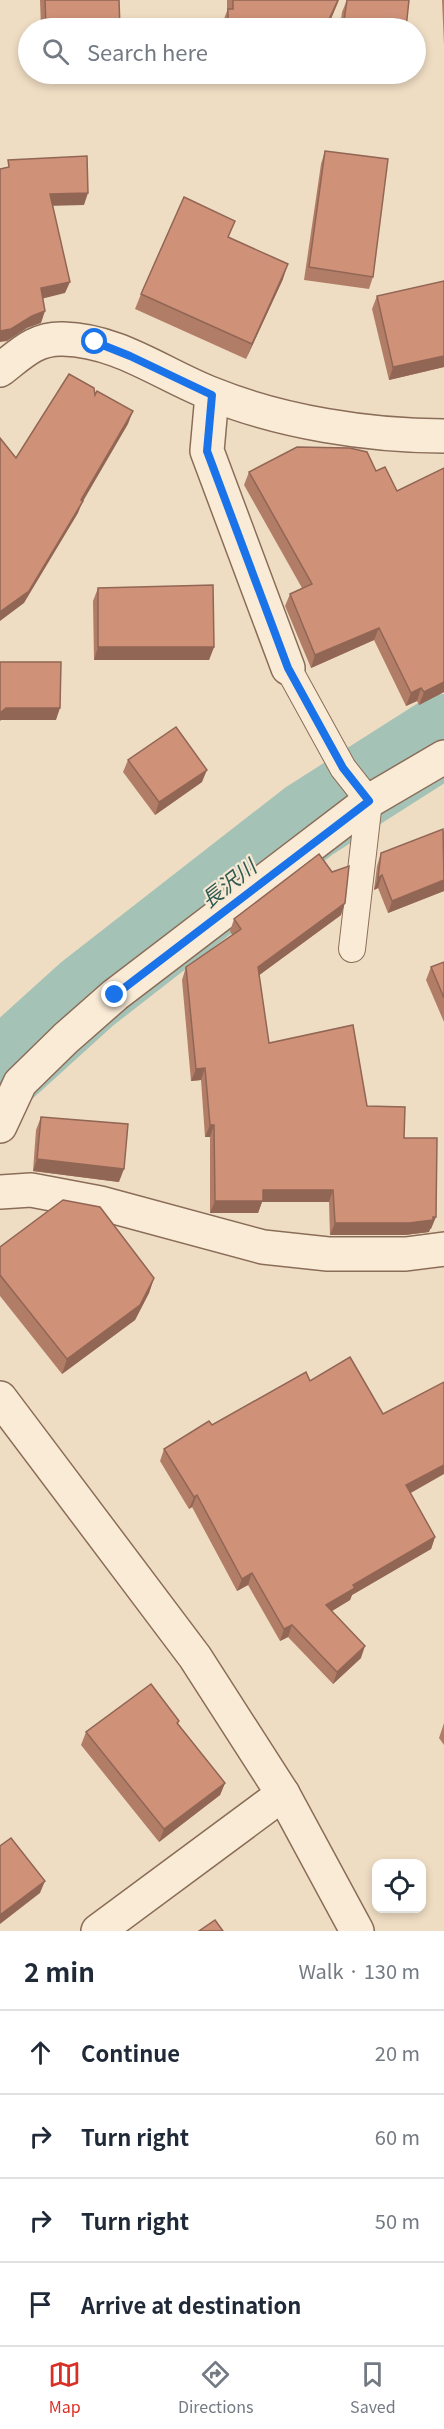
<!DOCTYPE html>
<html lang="en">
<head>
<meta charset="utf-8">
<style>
  body { margin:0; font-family:Georgia,"Noto Sans JP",serif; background:#f2f2f3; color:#1f2937 }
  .controls { position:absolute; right:18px; bottom:18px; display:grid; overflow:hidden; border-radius:12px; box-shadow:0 3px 9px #0003 }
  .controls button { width:54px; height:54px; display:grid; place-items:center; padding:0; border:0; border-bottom:2px solid #e0e1e3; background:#fff; color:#1f2937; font:30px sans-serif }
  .stop { position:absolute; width:18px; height:18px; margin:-14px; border:4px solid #1a73e8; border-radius:50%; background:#fff }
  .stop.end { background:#1a73e8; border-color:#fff; box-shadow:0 2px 6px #0008 }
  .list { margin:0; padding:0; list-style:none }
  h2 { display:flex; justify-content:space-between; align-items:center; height:78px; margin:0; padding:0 24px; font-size:26px }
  h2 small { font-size:20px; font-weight:400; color:#747a83 }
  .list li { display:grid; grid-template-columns:39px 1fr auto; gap:18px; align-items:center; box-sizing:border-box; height:84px; padding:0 24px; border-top:2px solid #e0e1e3 }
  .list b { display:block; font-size:22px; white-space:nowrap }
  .list em { font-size:20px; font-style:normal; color:#747a83 }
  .icon { flex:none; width:33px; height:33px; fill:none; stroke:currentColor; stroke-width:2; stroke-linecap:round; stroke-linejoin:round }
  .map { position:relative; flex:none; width:444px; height:1931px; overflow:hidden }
  .search { position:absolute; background:#fff; box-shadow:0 3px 9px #0003; left:18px; right:18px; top:18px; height:66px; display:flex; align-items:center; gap:15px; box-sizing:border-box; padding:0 21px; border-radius:33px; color:#747a83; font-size:22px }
  .sheet { height:414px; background:#fff }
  nav { display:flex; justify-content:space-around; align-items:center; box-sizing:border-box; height:84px; border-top:2px solid #e0e1e3; background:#fff; font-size:16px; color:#747a83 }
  nav a { display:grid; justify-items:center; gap:3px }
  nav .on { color:#d93025 }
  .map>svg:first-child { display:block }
</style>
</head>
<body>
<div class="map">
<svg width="444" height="1931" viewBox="0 0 444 1931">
  <rect width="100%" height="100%" fill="#efddc3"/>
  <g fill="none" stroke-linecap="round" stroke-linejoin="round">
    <polyline stroke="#a5c2b6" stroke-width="82" points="0,1073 87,994 309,821 444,735"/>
    <g stroke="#8a6d59" stroke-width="28">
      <polyline id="service" points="288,668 343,768 369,801 352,949"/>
    </g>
    <g stroke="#8a6d59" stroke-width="36">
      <g id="minor">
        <path d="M0,370C21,354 35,338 63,339C118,340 163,375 212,394C281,422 369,436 444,436"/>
        <polyline points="212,395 207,451 288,668"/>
        <polyline points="0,1126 20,1083 66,1038 115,995 369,801 444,757"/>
        <polyline points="0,1192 31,1190 100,1203 263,1247 328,1254 406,1254 444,1249"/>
        <polyline points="98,1931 283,1794"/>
      </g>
    </g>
    <g stroke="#8a6d59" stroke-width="36">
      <polyline id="tertiary" points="0,1398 195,1657 283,1794 357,1931"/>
    </g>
    <use href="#service" stroke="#faebd7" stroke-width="26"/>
    <use href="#minor" stroke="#faebd7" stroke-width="33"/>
    <use href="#tertiary" stroke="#faebd7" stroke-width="33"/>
  </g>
  <g fill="#b27d67">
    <polygon points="40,0 119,0 120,28 41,28"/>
    <polygon points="227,0 339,0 327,28 222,28 222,24 227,11"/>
    <polygon points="347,0 409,0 406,28 340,28 342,12"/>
    <polygon points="442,0 444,0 444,45"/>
    <polygon points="222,74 306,74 301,83 229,84 229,76 222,77"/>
    <polygon points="325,151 373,277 369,289 304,280 321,164"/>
    <polygon points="229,237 283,279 246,359 135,309 141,294"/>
    <polygon points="444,281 444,367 389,380 372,309 377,296"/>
    <polygon points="444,468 444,692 419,705 417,701 406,706 374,640 311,668 285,606 290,594 302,588 244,485 249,472 376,471 397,491"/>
    <polygon points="98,588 214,647 209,660 94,660 93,601"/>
    <polygon points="128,760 202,782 155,815 123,772"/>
    <polygon points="444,831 444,891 388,913 378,888 374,890 377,866 381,853"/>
    <polygon points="341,915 259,975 269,1043 367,1106 404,1138 431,1229 430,1229 429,1232 405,1235 330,1235 329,1202 262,1202 258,1213 210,1213 210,1137 205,1137 201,1080 191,1081 182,980 186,967 232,935 230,931 234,919"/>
    <polygon points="444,962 444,1022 426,980 431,967"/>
    <polygon points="41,1117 119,1182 33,1171 36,1130"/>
    <polygon points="0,1247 154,1278 149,1293 135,1320 62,1374 0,1296"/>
    <polygon points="310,1381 410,1493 435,1537 431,1549 352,1595 350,1600 332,1611 361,1658 333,1684 288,1637 280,1641 248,1585 237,1591 192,1507 189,1509 160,1461 164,1449 212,1425"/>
    <polygon points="179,1721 178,1724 225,1783 220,1795 159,1842 81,1745 86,1732"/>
    <polygon points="444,1723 444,1745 439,1738"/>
  </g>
  <g fill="#916654">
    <polygon points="339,0 327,28 325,28"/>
    <polygon points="223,74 230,74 229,76 222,77"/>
    <polygon points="233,74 306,74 301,83 229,84"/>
    <polygon points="336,74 398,74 395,82 332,83"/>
    <polygon points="88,193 84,205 46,206 50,194"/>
    <polygon points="288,264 283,279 246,359 252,344"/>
    <polygon points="70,282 65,293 37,300 41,288"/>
    <polygon points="45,311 41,323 27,328 7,341 0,342 0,331 32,316"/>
    <polygon points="444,356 444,367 389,380 393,367"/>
    <polygon points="133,411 128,424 82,503 78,513 24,603 0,621 0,612 81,500"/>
    <polygon points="379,628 374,640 311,668 315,655"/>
    <polygon points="98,647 214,647 209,660 94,660"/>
    <polygon points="444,682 444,692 419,705 424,692"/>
    <polygon points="421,688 417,701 406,706 411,693"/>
    <polygon points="6,708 60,708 56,720 1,720 0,721 0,713"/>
    <polygon points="207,770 202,782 155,815 159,802"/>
    <polygon points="382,875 378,888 374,890 378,878"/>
    <polygon points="444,880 444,891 388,913 392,901"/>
    <polygon points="345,903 341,915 254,979 258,967"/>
    <polygon points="205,1068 201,1080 191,1081 196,1069"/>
    <polygon points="210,1125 214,1125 210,1137 205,1137"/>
    <polygon points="37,1159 124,1169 119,1182 33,1171"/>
    <polygon points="263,1190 333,1190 329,1202 262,1202 258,1213 210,1213 215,1201"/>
    <polygon points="436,1217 431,1229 430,1229 429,1232 405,1235 330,1235 335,1223"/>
    <polygon points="154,1278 149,1293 135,1320 62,1374 67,1359"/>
    <polygon points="444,1465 444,1474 402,1498 406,1485"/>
    <polygon points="197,1495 192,1507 189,1509 194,1497"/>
    <polygon points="435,1537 431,1549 352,1595 350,1600 322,1617 326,1605 353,1585"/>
    <polygon points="252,1573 248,1585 237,1591 242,1579"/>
    <polygon points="292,1625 288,1637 280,1641 284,1629"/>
    <polygon points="365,1646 361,1658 333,1684 337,1672"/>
    <polygon points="225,1783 220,1795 159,1842 164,1829"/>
    <polygon points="45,1881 40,1893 0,1924 0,1915"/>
  </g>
  <g fill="#cf9178" stroke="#916654" stroke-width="1.5">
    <polygon points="45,0 119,0 120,28 46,28"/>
    <polygon points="233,0 338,0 325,28 228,28 228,9 233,9"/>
    <polygon points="347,0 409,0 406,28 343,28"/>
    <polygon points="325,151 388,159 373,277 309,267"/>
    <polygon points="87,156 88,193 50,194 70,282 41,288 45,311 32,316 11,329 0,331 0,169 9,167 8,160"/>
    <polygon points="184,197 235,221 228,237 288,264 252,344 141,294"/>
    <polygon points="444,281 444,356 393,367 377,296"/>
    <polygon points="69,374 94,388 95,395 97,391 133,411 81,500 83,501 29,591 0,612 0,438 16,458"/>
    <polygon points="297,447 350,448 367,452 376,471 385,467 397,491 444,468 444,682 424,692 421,688 411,693 379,628 315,655 290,594 312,584 249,472"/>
    <polygon points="213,585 214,647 98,647 98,588"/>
    <polygon points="0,662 61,662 60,708 6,708 0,713"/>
    <polygon points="176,727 207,770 159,802 128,760"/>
    <polygon points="443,829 444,880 392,901 382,875 378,878 381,853"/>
    <polygon points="319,854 332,872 349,866 345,903 258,967 269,1043 353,1025 367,1106 405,1107 404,1138 437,1138 436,1217 433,1217 433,1220 409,1223 335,1223 333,1190 263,1190 263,1201 215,1201 214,1125 210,1125 205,1068 196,1069 186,967 241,929 234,919"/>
    <polygon points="444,962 444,998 431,967"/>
    <polygon points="41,1117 128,1124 124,1169 37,1159"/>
    <polygon points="63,1200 100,1207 154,1278 140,1305 67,1359 0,1275 0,1247"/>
    <polygon points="350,1357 383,1414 444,1382 444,1465 406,1485 435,1537 353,1585 355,1588 326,1605 365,1646 337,1672 292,1625 284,1629 252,1573 242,1579 197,1495 194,1497 164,1449 209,1421 212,1425 306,1372 310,1381"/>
    <polygon points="151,1684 179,1721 177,1723 225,1783 164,1829 86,1732"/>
    <polygon points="11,1838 45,1881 0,1915 0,1846"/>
    <polygon points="215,1920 223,1931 199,1931"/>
  </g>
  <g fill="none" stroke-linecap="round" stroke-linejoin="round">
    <polyline stroke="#1a73e8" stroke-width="8" points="95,342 130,356 212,395 207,451 288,668 343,768 369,801 115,995"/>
  </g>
  <g text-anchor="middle" stroke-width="4.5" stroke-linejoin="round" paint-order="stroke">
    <g font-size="21" font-style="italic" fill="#2d5a51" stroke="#f7e8d3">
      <text transform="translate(229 884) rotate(-38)" y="7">長沢川</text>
    </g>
  </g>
</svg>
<div class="controls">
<button><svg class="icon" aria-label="locate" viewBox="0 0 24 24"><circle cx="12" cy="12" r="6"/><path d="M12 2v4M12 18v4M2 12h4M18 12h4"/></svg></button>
</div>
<div class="stop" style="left:95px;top:342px"></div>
<div class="stop end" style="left:115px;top:995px"></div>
<div class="search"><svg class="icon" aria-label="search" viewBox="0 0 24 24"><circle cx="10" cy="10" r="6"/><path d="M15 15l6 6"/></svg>Search here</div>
</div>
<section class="sheet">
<h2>2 min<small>Walk · 130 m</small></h2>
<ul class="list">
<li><svg class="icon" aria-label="ahead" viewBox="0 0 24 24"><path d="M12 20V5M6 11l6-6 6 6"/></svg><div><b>Continue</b></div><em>20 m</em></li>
<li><svg class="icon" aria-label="right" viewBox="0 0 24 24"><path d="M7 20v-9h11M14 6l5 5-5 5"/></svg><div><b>Turn right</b></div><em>60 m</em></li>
<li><svg class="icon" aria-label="right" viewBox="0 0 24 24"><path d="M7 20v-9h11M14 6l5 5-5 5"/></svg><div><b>Turn right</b></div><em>50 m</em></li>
<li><svg class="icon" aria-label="arrive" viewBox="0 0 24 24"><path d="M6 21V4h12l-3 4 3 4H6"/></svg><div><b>Arrive at destination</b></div></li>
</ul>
</section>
<nav>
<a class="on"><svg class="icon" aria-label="map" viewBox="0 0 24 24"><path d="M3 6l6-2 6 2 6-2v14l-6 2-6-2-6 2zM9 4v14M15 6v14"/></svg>Map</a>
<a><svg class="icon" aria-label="directions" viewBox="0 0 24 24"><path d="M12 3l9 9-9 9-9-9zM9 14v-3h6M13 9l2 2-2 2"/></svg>Directions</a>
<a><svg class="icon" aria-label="saved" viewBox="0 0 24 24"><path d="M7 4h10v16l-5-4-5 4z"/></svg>Saved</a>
</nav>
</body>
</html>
